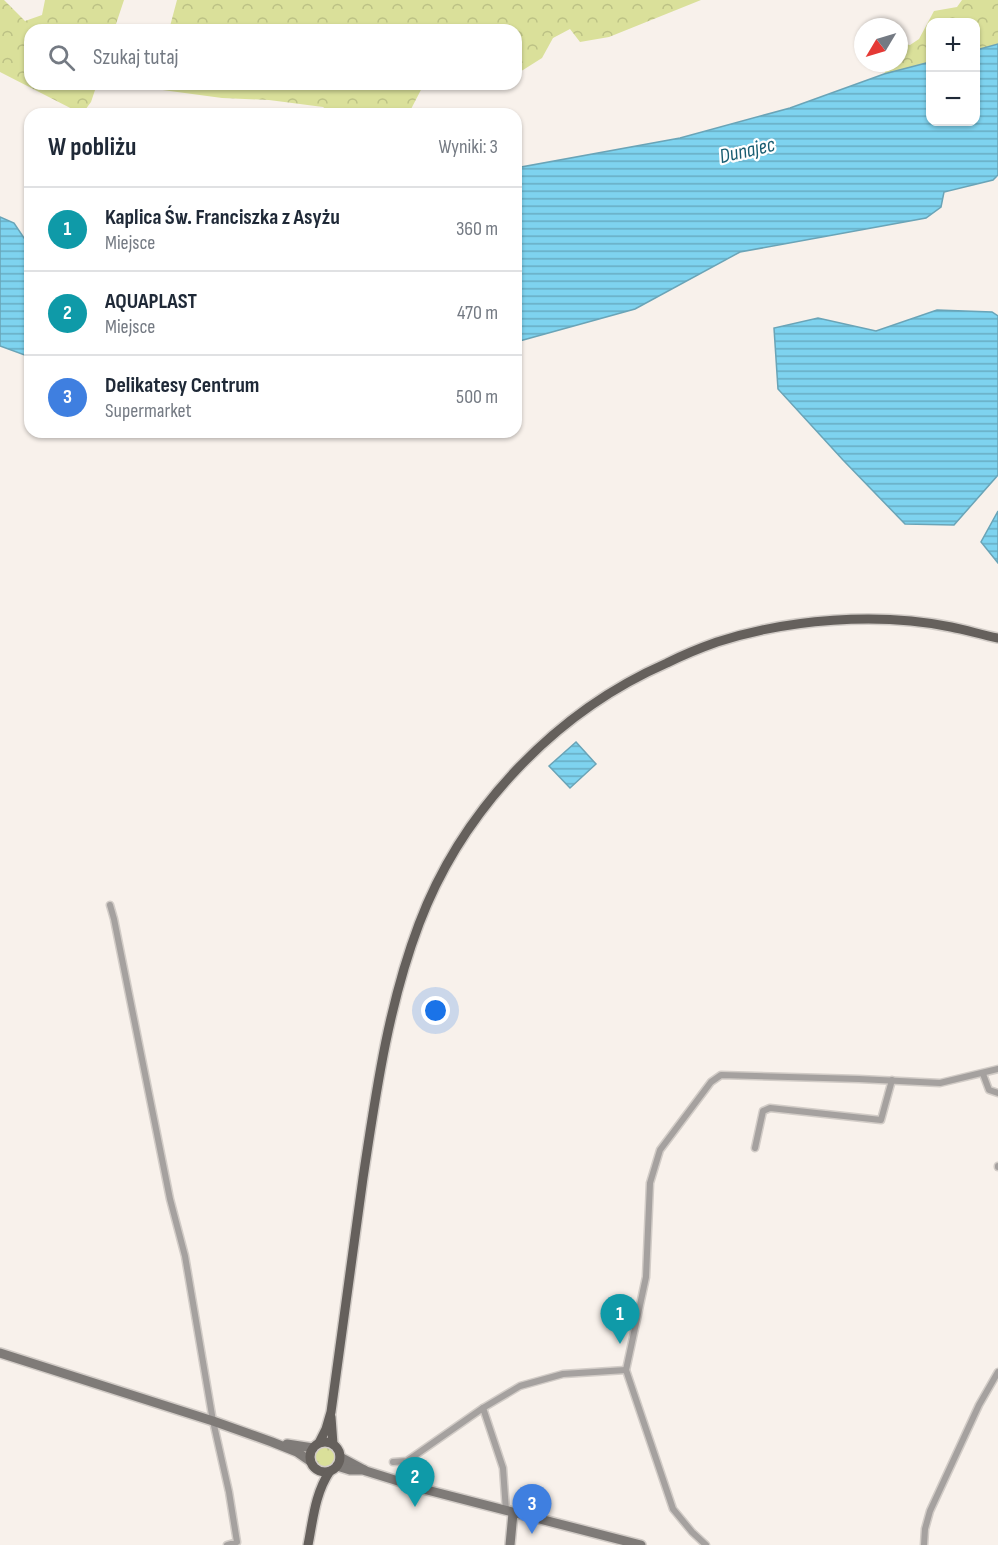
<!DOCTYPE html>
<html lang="pl">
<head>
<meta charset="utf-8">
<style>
  body { margin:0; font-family:"Sofia Sans Condensed",sans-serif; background:#f2f2f3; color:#1f2937 }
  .controls { position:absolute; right:18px; top:18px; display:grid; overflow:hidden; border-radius:12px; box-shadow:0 2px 4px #0004 }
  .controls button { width:54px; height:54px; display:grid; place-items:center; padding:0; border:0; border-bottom:2px solid #e0e1e3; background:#fff; color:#1f2937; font:30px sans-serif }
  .compass { position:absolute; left:854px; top:18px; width:54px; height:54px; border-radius:50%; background:#fff; box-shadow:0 2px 4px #0004; rotate:232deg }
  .you { position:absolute; left:436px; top:1011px; width:21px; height:21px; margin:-15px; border:4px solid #fff; border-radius:50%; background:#1a73e8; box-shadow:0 0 0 9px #1a73e833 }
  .badge { display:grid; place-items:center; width:39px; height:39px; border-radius:50%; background:#1c655a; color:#fff; font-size:20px; font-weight:700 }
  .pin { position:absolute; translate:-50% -50px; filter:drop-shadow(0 2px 3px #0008) }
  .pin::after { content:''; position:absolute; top:32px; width:21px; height:18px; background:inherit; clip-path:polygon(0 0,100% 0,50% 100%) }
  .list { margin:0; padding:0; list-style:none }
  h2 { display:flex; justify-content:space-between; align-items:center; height:78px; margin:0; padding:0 24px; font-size:26px }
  h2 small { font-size:20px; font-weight:400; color:#747a83 }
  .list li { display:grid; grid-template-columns:39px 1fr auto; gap:18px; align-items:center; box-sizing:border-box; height:84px; padding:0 24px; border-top:2px solid #e0e1e3 }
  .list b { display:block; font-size:22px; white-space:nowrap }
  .list p { margin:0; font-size:20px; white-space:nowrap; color:#747a83 }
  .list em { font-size:20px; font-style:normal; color:#747a83 }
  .icon { flex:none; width:33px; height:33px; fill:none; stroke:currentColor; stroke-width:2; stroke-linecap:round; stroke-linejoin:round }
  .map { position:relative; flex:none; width:998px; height:1545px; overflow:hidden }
  .search { position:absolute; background:#fff; box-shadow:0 2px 4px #0004; left:24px; top:24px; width:498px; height:66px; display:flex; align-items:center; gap:15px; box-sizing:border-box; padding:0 21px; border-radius:18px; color:#747a83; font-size:22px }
  .panel { position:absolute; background:#fff; box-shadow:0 2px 4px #0004; left:24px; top:108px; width:498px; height:330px; border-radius:18px }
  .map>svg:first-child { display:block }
</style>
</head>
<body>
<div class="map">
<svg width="998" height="1545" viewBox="0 0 998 1545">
  <defs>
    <pattern id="grass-tufts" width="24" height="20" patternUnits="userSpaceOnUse" patternTransform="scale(1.5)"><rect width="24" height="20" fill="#dae09a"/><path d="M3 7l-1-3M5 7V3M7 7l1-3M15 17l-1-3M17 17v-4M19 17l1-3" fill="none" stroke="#bcc185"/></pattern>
    <pattern id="forest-crowns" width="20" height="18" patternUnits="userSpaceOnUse" patternTransform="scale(1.5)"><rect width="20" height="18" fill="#dae09a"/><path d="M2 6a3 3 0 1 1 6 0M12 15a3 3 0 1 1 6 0" fill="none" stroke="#bcc185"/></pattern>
    <pattern id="water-rules" width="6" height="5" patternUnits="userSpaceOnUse" patternTransform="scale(1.5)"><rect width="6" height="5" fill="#7ed3ef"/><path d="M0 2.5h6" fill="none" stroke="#68acc2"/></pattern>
  </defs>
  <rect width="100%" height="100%" fill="#f8f1eb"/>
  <circle fill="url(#grass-tufts)" cx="325" cy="1457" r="11"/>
  <g fill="url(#forest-crowns)">
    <polygon points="0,0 4,0 25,21 42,15 45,0 124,0 114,30 30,30 30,84 97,84 91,102 82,114 0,72"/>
    <polygon points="177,0 701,0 609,37 580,42 570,29 553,38 542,58 523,70 516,73 516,30 169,30"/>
    <polygon points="962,0 998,0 998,44 976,50 976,22 930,22 930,62 884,74 889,63 899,63 899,43 910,45 919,39 934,11 957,7"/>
    <polygon points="157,84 424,84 410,111 393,114 332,114 323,107 269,100 222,98 155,89"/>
  </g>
  <g fill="url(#water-rules)" stroke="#6aa4b7" stroke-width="1.5">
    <polygon points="998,44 998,175 993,180 944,192 941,207 926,218 740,252 635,309 516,342 516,168 680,138 790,108 884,74 930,62 930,122 976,122 976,50"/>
    <polygon points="0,217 14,223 24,238 30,244 30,357 0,346"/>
    <polygon points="937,310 992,312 998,316 998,475 954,525 905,524 843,460 778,389 774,328 818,318 876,331"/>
    <polygon points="998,511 998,563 981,542"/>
    <polygon points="576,742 596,764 570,788 549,766"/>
  </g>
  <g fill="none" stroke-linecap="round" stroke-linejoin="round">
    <g stroke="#d2ccc7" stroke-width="9">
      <g id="street">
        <polyline points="110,905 114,919 170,1199 185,1256 213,1421 229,1492 237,1542 227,1545"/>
        <polyline points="983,1074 989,1090 998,1093"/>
        <polyline points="755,1148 763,1111 770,1108 881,1120 892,1080"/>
        <polyline points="998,1166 998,1167"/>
        <polyline points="483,1408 520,1386 563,1374 626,1370"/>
        <polyline points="393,1462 407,1461 483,1408 503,1468 506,1511"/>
        <polyline points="706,1545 692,1532 673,1509 626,1370 646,1277 650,1183 660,1150 711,1082 721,1075 859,1079 940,1083 998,1069"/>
        <polyline points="924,1545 925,1529 930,1511 979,1405 998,1372"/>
      </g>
    </g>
    <g stroke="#d2ccc7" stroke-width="12">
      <g id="secondary">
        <polyline points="0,1353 213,1421 272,1442 297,1452 310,1461"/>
        <polyline points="287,1444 313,1448"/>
        <polyline points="340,1457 366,1471 427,1490 641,1545"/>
        <polyline points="337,1466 350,1470 364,1470"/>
        <polyline points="510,1545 513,1513"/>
      </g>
    </g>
    <g stroke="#d2ccc7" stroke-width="12">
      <g id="primary">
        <polyline points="331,1417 333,1444"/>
        <circle cx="325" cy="1457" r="15"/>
        <path d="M319,1443L326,1429L331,1412C342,1334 352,1256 363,1178C376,1092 388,1006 419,924C462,810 555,712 667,663C683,655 700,648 717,642C788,619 878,612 951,627C967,630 982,635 998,638"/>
        <path d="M308,1545C313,1520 315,1493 330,1471"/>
      </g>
    </g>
    <use href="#street" stroke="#a5a19f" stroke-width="6"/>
    <use href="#secondary" stroke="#7f7b78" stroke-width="9"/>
    <use href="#primary" stroke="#65605c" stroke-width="9"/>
  </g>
  <g text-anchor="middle" stroke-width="4.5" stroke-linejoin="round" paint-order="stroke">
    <g font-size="21" font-style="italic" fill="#185d71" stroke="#fff">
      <text transform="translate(747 150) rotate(-13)" y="7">Dunajec</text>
    </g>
  </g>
</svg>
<div class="controls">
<button>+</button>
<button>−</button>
</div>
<svg class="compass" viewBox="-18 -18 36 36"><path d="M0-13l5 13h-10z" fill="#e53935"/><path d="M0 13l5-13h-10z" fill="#747a83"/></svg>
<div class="you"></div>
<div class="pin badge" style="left:620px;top:1344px;background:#0f9aa8">1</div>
<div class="pin badge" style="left:415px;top:1507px;background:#0f9aa8">2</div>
<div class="pin badge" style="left:532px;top:1534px;background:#3f7fe0">3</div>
<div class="search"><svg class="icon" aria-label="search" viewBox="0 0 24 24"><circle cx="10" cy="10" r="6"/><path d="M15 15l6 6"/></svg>Szukaj tutaj</div>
<section class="panel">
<h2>W pobliżu<small>Wyniki: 3</small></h2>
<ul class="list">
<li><span class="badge" style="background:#0f9aa8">1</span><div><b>Kaplica Św. Franciszka z Asyżu</b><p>Miejsce</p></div><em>360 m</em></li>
<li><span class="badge" style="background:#0f9aa8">2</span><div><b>AQUAPLAST</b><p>Miejsce</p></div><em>470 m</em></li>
<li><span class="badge" style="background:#3f7fe0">3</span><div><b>Delikatesy Centrum</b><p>Supermarket</p></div><em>500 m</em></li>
</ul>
</section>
</div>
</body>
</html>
